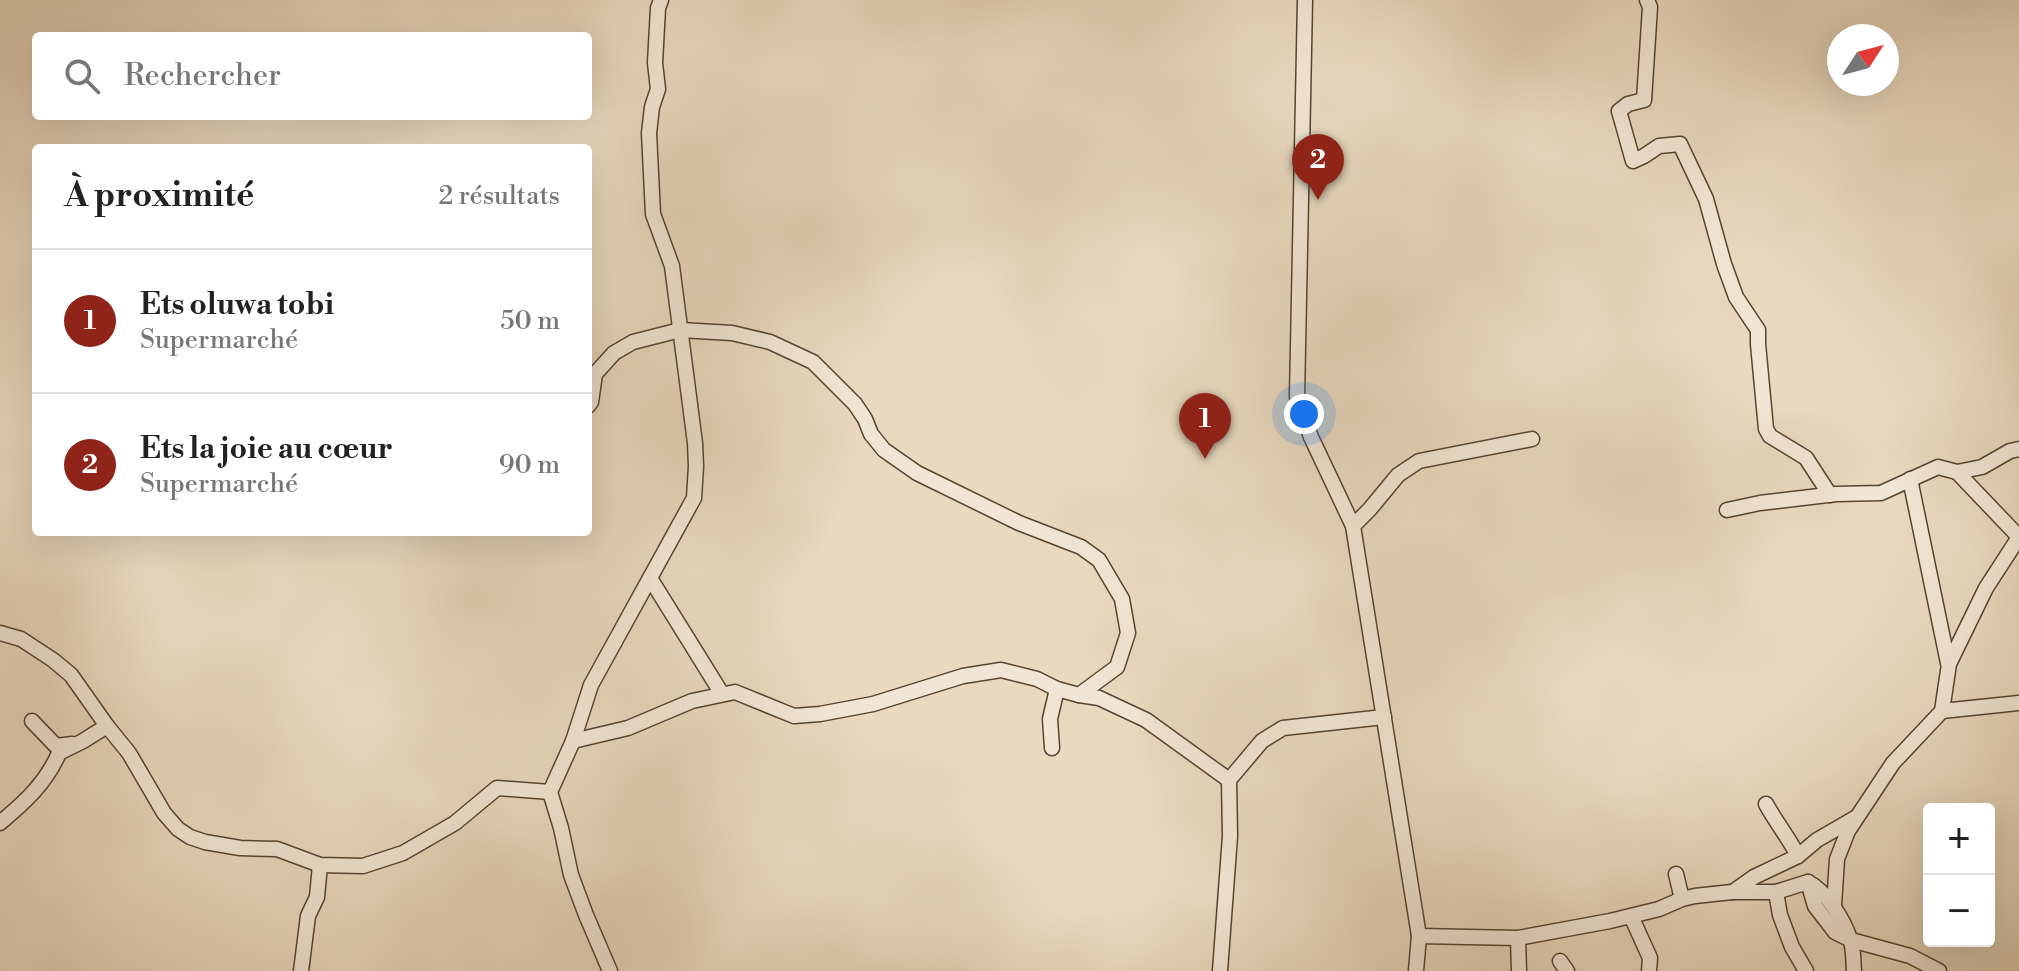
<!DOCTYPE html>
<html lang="fr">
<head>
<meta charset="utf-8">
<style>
  body { margin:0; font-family:"Libre Bodoni",serif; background:#f2f2f2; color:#222 }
  .controls { position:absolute; right:24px; bottom:24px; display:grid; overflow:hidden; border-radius:8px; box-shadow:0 8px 32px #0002 }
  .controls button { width:72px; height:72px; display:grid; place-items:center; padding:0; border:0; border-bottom:2px solid #e0e0e0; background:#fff; color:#222; font:40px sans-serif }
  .compass { position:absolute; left:1827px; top:24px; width:72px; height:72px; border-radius:50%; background:#fff; box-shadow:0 8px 32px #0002; rotate:54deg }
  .you { position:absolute; left:1304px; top:414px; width:28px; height:28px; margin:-20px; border:6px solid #fff; border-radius:50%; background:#1a73e8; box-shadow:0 0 0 12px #1a73e833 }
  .badge { display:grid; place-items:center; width:52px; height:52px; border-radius:50%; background:#8f2418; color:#fff; font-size:26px; font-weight:700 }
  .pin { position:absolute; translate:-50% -66px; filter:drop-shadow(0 2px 4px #0008) }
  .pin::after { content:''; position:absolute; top:42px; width:28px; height:24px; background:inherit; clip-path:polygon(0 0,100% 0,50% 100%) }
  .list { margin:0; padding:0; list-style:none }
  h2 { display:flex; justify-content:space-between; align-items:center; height:104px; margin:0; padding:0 32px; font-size:34px }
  h2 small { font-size:26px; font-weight:400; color:#767676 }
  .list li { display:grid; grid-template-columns:52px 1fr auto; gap:24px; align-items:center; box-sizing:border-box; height:144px; padding:0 32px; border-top:2px solid #e0e0e0 }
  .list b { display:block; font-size:30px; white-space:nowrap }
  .list p { margin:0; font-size:26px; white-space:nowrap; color:#767676 }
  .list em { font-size:26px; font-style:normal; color:#767676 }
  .icon { flex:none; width:44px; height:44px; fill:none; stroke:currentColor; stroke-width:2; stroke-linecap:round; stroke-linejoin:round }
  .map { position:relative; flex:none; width:2019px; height:971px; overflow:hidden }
  .search { position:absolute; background:#fff; box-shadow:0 8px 32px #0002; left:32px; top:32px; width:560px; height:88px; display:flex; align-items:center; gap:20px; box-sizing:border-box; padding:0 28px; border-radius:8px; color:#767676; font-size:30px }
  .panel { position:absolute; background:#fff; box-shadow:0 8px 32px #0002; left:32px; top:144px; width:560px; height:392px; border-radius:8px }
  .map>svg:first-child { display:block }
</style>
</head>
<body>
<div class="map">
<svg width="2019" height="971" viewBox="0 0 2019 971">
  <rect width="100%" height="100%" fill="#e9d9bf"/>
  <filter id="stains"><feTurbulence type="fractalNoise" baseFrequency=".0025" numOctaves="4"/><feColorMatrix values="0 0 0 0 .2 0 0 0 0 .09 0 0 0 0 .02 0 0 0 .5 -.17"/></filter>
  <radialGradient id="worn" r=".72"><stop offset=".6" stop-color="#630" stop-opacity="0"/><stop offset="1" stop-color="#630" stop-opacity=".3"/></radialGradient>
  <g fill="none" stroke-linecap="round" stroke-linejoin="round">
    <g stroke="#564430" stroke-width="17">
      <g id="street">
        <polyline points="1305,0 1297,397 1311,437 1353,526 1419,936 1416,971"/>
        <polyline points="1647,0 1650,7 1644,100 1628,104 1619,111 1633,161 1644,156 1659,146 1680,144 1706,199 1724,264 1736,297 1758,330 1758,344 1766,429 1770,436 1806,458 1830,495"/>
        <polyline points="588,406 591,402 595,374 614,353 633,342 680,330 732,333 770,342 813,362 855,404 865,419 871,434 884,450 917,473 1019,523 1081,547 1099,560 1122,599 1128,633 1117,667 1079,695"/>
        <polyline points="1957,472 2019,537"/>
        <polyline points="1910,479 1948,663"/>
        <polyline points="1727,510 1760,503 1836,494 1881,493 1938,467 1957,472 1982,467 2010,451 2019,449"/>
        <polyline points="1353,526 1370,509 1398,475 1419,461 1532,439"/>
        <polyline points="650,578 722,694"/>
        <polyline points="0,633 21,639 53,660 71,675 107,726 129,753 164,813 178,829 190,837 205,842 240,848 277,849 320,865 363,866 403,853 455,823 497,788 550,792"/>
        <polyline points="1942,711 2019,703"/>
        <polyline points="32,721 56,746 72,744"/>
        <polyline points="573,741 628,728 692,701 735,692 794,716 820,714 873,704 963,676 1001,670 1037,679 1057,689 1079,695 1099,698 1146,720 1229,780"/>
        <polyline points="1052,748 1050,719 1057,689"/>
        <path d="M1766,804C1776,822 1788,837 1798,856"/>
        <path d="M0,823C25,802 46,783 59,753L83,741L107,726"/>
        <polyline points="1676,874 1682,899"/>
        <polyline points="1808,882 1815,906 1835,932 1851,940 1910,956 1939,971"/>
        <polyline points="1733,892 1754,877 1798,856 1817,840 1855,818"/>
        <polyline points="1776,892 1780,915 1792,947 1806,971"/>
        <polyline points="1834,906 1837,859 1848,831 1893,763 1942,711 1949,664 1986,588 2019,537"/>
        <polyline points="1631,916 1650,958 1649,971"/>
        <path d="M1419,936L1518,938L1610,921L1659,909L1682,899L1695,896L1732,892H1776L1808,882C1826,891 1844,920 1850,939C1854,948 1853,961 1854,971"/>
        <polyline points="1518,938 1519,971"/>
        <polyline points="1560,961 1567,971"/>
        <polyline points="301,971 308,916 317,897 320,865"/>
        <polyline points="610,971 586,915 571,875 561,828 550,792 573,741 591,685 694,498 696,466 695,443 672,266 653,214 649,133 652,107 658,89 655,63 658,8 661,0"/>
        <polyline points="1220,971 1230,836 1229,780 1262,741 1283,728 1384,717"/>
      </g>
    </g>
    <use href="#street" stroke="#f1e6d5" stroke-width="14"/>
  </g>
  <rect width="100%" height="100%" filter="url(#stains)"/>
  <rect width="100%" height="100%" fill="url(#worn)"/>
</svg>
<div class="controls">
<button>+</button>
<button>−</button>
</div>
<svg class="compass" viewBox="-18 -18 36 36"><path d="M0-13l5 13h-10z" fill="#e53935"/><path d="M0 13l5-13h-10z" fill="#767676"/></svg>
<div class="you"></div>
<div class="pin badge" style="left:1205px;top:459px">1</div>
<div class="pin badge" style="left:1318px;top:200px">2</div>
<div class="search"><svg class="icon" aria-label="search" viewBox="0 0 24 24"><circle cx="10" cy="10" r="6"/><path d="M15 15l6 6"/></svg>Rechercher</div>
<section class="panel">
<h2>À proximité<small>2 résultats</small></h2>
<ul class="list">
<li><span class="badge">1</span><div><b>Ets oluwa tobi</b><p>Supermarché</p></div><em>50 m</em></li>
<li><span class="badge">2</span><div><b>Ets la joie au cœur</b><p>Supermarché</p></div><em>90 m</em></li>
</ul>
</section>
</div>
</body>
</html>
